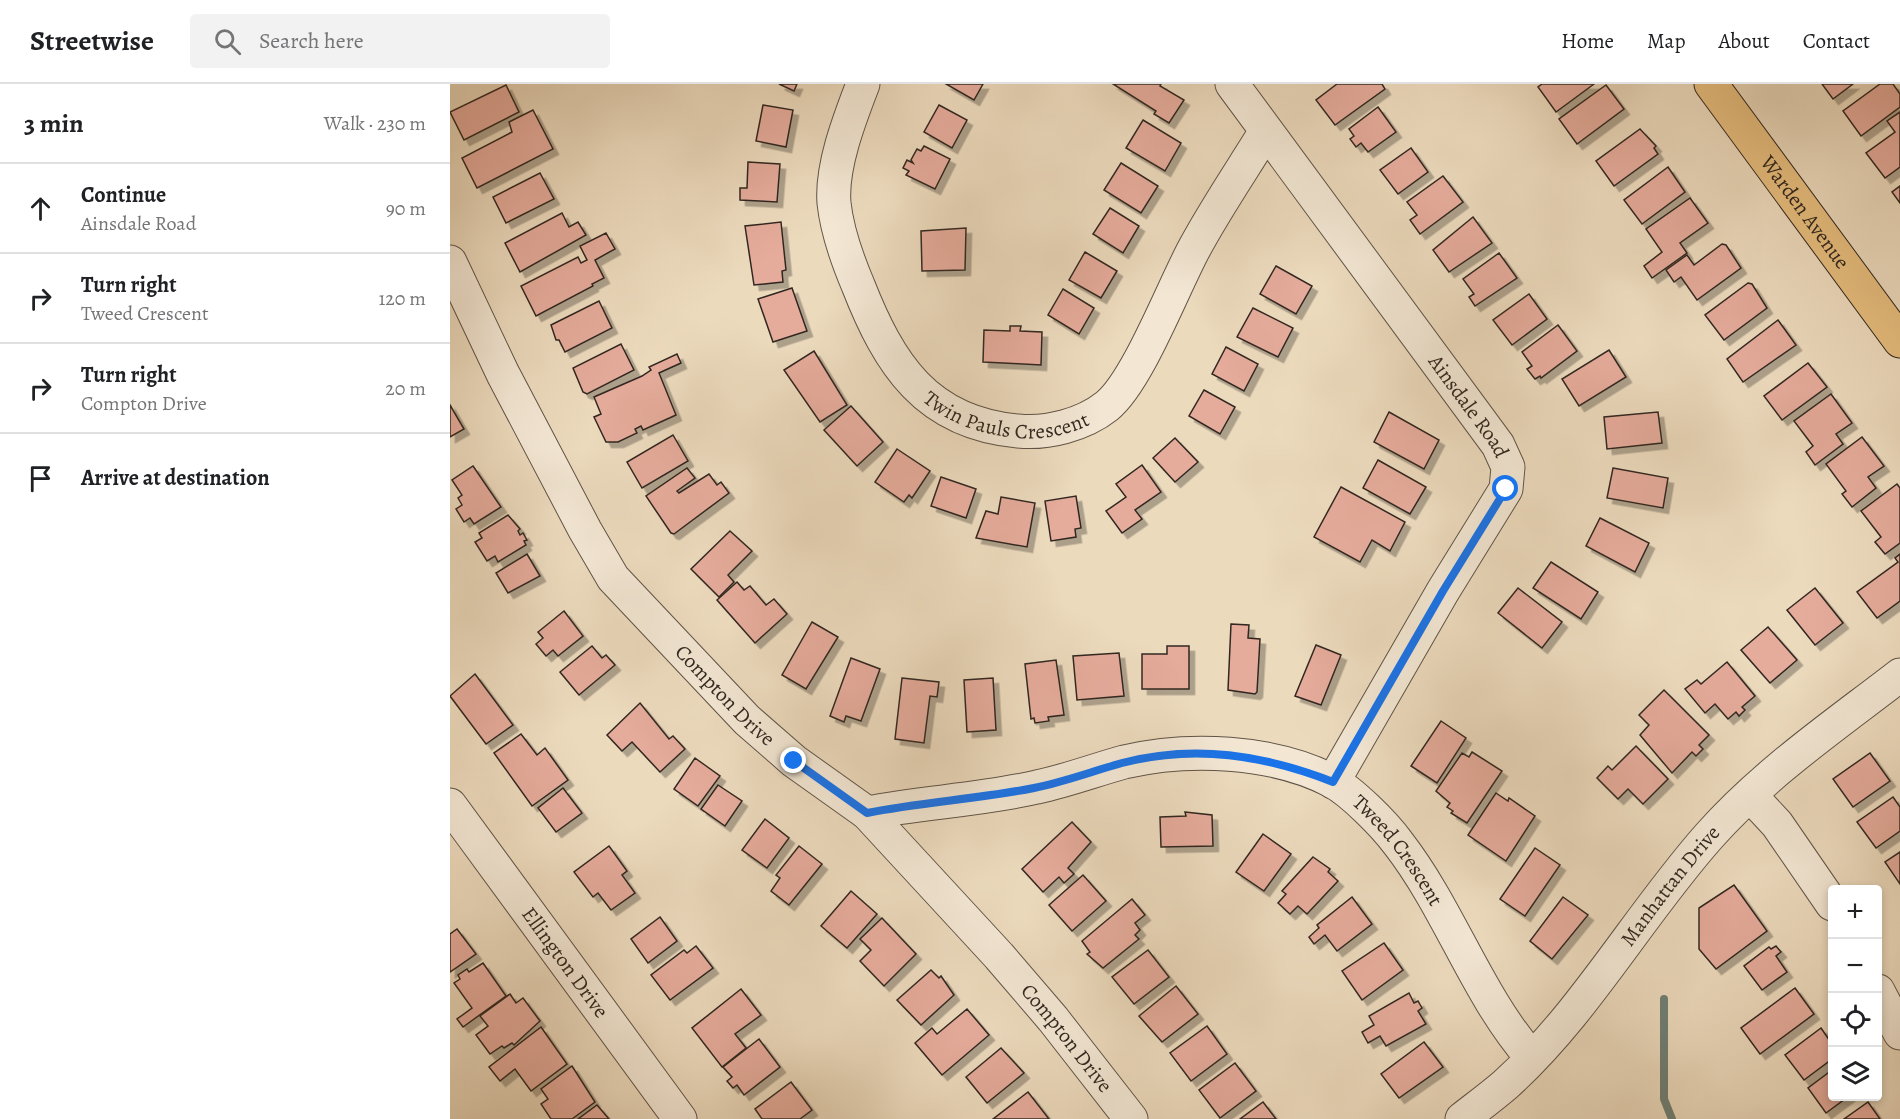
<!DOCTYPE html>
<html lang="en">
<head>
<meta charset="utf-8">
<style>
  body { margin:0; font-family:Alegreya,serif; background:#f2f2f2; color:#202124 }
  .controls { position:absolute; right:18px; bottom:18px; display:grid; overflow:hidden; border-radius:6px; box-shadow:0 3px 9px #0003 }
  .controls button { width:54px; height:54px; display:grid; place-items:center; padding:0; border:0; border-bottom:2px solid #e0e0e0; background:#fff; color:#202124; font:30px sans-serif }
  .stop { position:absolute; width:18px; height:18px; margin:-14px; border:4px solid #1a73e8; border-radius:50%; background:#fff }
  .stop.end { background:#1a73e8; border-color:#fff; box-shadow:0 2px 6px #0008 }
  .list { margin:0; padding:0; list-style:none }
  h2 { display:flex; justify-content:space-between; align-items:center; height:78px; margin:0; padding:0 24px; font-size:26px }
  h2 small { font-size:20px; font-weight:400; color:#757577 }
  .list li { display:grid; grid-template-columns:39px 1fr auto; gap:18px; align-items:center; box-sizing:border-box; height:90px; padding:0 24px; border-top:2px solid #e0e0e0 }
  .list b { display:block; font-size:22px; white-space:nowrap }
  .list p { margin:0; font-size:20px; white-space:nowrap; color:#757577 }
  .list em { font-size:20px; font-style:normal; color:#757577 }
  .icon { flex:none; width:33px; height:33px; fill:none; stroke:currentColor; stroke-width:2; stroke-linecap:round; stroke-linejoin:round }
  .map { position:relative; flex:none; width:1450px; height:1035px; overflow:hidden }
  header { display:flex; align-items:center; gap:36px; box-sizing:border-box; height:84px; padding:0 30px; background:#fff; border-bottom:2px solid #e0e0e0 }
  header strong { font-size:28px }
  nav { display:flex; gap:33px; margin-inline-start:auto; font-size:21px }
  .search { width:420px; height:54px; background:#f2f2f2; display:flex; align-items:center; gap:15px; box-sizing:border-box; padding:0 21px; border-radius:6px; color:#757577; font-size:22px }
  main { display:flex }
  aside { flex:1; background:#fff }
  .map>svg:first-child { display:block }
</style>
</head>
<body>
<header>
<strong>Streetwise</strong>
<div class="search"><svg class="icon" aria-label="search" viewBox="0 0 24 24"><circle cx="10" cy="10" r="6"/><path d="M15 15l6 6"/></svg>Search here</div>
<nav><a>Home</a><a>Map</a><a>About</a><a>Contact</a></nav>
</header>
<main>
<aside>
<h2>3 min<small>Walk · 230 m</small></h2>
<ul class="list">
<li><svg class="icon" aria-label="ahead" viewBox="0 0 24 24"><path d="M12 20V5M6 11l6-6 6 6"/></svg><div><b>Continue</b><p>Ainsdale Road</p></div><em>90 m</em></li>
<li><svg class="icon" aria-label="right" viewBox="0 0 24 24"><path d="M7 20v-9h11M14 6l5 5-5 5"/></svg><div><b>Turn right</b><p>Tweed Crescent</p></div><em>120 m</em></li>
<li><svg class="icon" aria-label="right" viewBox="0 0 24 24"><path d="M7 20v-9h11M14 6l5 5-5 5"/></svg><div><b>Turn right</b><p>Compton Drive</p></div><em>20 m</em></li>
<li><svg class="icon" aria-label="arrive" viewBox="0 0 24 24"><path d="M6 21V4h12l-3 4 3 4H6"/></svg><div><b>Arrive at destination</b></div></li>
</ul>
</aside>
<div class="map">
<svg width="1450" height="1035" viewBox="0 0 1450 1035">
  <defs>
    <filter id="shadow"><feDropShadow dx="5.5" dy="5.5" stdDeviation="0" flood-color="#0004"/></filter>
  </defs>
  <rect width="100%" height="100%" fill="#ecdabd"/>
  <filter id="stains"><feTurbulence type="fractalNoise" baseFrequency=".00333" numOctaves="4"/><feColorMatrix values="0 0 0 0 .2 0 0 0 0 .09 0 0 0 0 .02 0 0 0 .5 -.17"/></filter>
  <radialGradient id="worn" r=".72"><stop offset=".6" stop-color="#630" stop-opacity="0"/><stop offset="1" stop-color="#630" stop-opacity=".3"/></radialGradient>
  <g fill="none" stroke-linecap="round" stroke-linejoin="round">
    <polyline stroke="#6f8076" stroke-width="8" points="1214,915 1214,1015 1222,1035"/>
  </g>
  <g fill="#e5ab9b" stroke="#312820" stroke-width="1.5" filter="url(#shadow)">
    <polygon points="329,0 347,0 344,7"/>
    <polygon points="496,0 533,0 524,16"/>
    <polygon points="663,0 711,0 710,2 734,16 719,39 704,30 706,27"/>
    <polygon points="887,0 932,0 935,5 885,41 866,16"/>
    <polygon points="1092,0 1144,0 1106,28 1088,3"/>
    <polygon points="1372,0 1403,0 1383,15"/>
    <polygon points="1430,0 1443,0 1450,10 1450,23 1411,52 1393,27"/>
    <polygon points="56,1 69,28 14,56 0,28"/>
    <polygon points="1156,1 1174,25 1127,60 1109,35"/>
    <polygon points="313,21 343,26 336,63 306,57"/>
    <polygon points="489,21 517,36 502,64 474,48"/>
    <polygon points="928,23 946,48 918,68 911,59 906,63 900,55 904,52 899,45"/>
    <polygon points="83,26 103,65 27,104 12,74 62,48 59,38"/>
    <polygon points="1450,28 1450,83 1435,94 1416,69 1445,48 1437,37"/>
    <polygon points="693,36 731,59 715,87 676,64"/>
    <polygon points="1190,45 1206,62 1204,64 1208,70 1164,102 1146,77"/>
    <polygon points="474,62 500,75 485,105 456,91 459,87 453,84 457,76 463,79 461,76 467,65 471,67"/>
    <polygon points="961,64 978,88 948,110 930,86"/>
    <polygon points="298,78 330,80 327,118 290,116 290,104 297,104"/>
    <polygon points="671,79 708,102 691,129 654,106"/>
    <polygon points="1218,83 1235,108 1192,140 1174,116"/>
    <polygon points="90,89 104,115 56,139 43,113"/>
    <polygon points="993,92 1013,118 970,150 960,136 967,131 957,118"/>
    <polygon points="1450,102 1450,119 1442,108"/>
    <polygon points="1240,114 1258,139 1230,159 1237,169 1202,194 1194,182 1212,168 1196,145"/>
    <polygon points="660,124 689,142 673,169 643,150"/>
    <polygon points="112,129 119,143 128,138 136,151 70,188 55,159"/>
    <polygon points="1023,133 1042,159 999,188 983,166"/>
    <polygon points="331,138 336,186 332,187 333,198 304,201 295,142"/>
    <polygon points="516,144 515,186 472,187 471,147"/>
    <polygon points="156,149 165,165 145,176 154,194 142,200 143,202 86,232 71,202 128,173 131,179 137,176 130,162"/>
    <polygon points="1272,160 1276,161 1291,184 1247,216 1231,193 1224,198 1216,186 1237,171 1244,181"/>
    <polygon points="635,168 667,187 651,214 619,196"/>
    <polygon points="1049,169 1067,194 1025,222 1019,213 1024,210 1013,195"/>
    <polygon points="826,182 862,202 846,230 810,210"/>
    <polygon points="1298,199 1302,200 1317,224 1274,256 1255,231"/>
    <polygon points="342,204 357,247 323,258 308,215"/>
    <polygon points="613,205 644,224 629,250 598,231"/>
    <polygon points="1079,210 1097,235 1062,261 1043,236"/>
    <polygon points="149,217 162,244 115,268 109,256 106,256 101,241"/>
    <polygon points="803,224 843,244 828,273 787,253"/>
    <polygon points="1328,236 1346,261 1293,298 1277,275"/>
    <polygon points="1108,241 1127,267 1091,294 1090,292 1085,295 1077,285 1082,282 1072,268"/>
    <polygon points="560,242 571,242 570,247 592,248 591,281 533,278 534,246 560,247"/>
    <polygon points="171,260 184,286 137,310 133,308 123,284"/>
    <polygon points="776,263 808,280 794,307 762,290"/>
    <polygon points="1159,266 1176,293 1129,322 1112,295"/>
    <polygon points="364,267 397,321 370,338 334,286"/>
    <polygon points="227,270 231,279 209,289 226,331 193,346 191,342 185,345 187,349 168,358 156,358 144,333 151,330 144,313 192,292 201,286 199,283"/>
    <polygon points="1358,279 1377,303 1332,336 1314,312"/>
    <polygon points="754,306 785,323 770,350 739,332"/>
    <polygon points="1381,310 1402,339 1386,350 1393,360 1365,381 1356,368 1363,362 1344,337"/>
    <polygon points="0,321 14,345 0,353"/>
    <polygon points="401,322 433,358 407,382 374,346"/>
    <polygon points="939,328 989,356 974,385 924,358"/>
    <polygon points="1208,328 1212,359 1157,365 1154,333"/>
    <polygon points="223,351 238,377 192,404 177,378"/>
    <polygon points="1412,353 1434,382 1418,393 1426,404 1402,423 1392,410 1396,407 1376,380"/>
    <polygon points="725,354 748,378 725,398 703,374"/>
    <polygon points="447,365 480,387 462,414 459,411 454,418 425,398"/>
    <polygon points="928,376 976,403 960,430 913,404"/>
    <polygon points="692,381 711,408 685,426 692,435 672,449 656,427 676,413 666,400"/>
    <polygon points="23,382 51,423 24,440 20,434 14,438 6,425 12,421 8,414 12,411 2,396"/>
    <polygon points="237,384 245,394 227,407 229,409 259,390 267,401 271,398 279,409 224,450 221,449 196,412"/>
    <polygon points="1163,384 1218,394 1213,424 1157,414"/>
    <polygon points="491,393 526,405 516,434 481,422"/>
    <polygon points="1447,400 1450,404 1450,459 1435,470 1425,458 1431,453 1411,427"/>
    <polygon points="891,403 955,438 940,467 922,456 910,478 864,453"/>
    <polygon points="626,412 631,444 625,445 626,453 601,457 595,417"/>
    <polygon points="551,413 585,419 577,463 526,454 536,427 548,430"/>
    <polygon points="58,431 70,445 68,447 70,451 73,449 77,456 74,457 76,461 48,478 45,472 37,477 25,458 32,454 29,449"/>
    <polygon points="1150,434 1199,459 1185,488 1136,462"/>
    <polygon points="280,447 302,467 278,491 284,498 269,513 241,485"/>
    <polygon points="77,470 90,492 58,509 46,489"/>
    <polygon points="1450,470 1450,517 1427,534 1407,508 1448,478 1445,474"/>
    <polygon points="1101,478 1148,508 1131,535 1083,504"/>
    <polygon points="287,498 294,506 300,502 316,521 324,515 337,530 305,559 267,516"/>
    <polygon points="1068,504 1112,538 1092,564 1048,529"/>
    <polygon points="1365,504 1393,539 1365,561 1337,526"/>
    <polygon points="114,527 133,552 108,572 103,566 96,572 86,560 93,554 88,548"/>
    <polygon points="362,538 388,553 356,605 332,591"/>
    <polygon points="781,540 799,541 798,554 810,555 807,608 805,610 778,606"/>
    <polygon points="1318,543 1347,576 1320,599 1291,566"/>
    <polygon points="866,561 891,571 871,621 845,612"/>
    <polygon points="142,562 152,574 156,571 165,581 129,611 110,588"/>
    <polygon points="717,562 739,562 739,605 692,605 692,570 717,570"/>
    <polygon points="669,569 674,612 627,616 623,572"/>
    <polygon points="401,574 430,585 411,637 396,632 394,638 380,632"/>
    <polygon points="606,576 614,631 598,633 599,637 585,639 584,634 581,635 575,580"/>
    <polygon points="1277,578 1305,612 1292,623 1295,626 1289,632 1286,628 1278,635 1265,620 1255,629 1235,605 1247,596 1251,600"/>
    <polygon points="25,590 63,641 36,660 0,612"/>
    <polygon points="452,594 489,598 487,613 480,612 474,659 445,655"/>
    <polygon points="543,594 546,646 517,648 514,596"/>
    <polygon points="1214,606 1259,651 1249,661 1253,665 1246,672 1242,668 1222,689 1190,651 1199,641 1189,631"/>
    <polygon points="190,619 219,655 223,652 235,665 210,688 182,658 172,667 157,651"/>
    <polygon points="991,637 1016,654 987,699 961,682"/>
    <polygon points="71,650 87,671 95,664 118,696 82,722 44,669"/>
    <polygon points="1186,662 1218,695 1193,720 1178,705 1168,715 1147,694 1158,682 1162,686"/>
    <polygon points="1022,668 1052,687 1017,739 1001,729 1003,727 997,723 1000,719 986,707 1012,669 1019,673"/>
    <polygon points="1420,669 1440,697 1403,723 1383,695"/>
    <polygon points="245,674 270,692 248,722 224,705"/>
    <polygon points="268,701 292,717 275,742 251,725"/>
    <polygon points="113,704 132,729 106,748 88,724"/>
    <polygon points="1046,709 1058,717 1059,714 1085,732 1056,777 1018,751"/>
    <polygon points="1443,713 1450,723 1450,747 1426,764 1407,738"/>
    <polygon points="735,728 762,731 763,762 711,763 710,733 736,732"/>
    <polygon points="315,735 339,754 317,784 292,766"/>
    <polygon points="622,738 641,758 618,784 624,790 614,799 609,793 593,808 572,785"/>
    <polygon points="813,750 841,770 814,807 786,788"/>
    <polygon points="159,762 177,787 172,791 185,809 161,826 148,809 143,813 124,788"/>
    <polygon points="349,762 372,780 339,821 321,807 330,794 326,791"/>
    <polygon points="1085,764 1110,781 1075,832 1050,815"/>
    <polygon points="1450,768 1450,800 1435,778"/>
    <polygon points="863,773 880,785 878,788 888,797 857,830 848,822 840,830 828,819 836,810 832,807"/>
    <polygon points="633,791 656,817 622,847 599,821"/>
    <polygon points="1284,801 1317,847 1266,885 1249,865 1249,824"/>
    <polygon points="401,807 427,830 397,864 371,842"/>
    <polygon points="902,813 922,840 887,867 875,851 864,860 859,853 869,844 867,841"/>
    <polygon points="1113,813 1138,831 1102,875 1080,857"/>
    <polygon points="682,815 695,831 685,839 690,846 685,851 689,855 653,884 637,870 640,868 632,857"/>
    <polygon points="210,833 227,857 198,879 181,855"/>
    <polygon points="432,834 466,870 434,902 410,877 421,866 410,855"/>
    <polygon points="7,845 26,870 0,888 0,850"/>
    <polygon points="934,859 953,886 912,916 892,887"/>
    <polygon points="246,862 263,884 220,916 201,891 234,866 237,869"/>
    <polygon points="1326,862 1331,868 1326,872 1337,888 1312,906 1294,882 1319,863 1321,865"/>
    <polygon points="698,866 719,893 684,920 662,893"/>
    <polygon points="33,879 56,912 13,943 7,935 22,924 4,899 10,895 8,891 17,885 19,888"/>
    <polygon points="481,886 489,894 491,892 504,911 471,941 447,916"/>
    <polygon points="726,902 748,930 712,958 689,932"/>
    <polygon points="1345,904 1364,930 1310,970 1291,944"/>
    <polygon points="291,905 311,931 285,950 296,964 272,983 242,944"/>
    <polygon points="959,909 964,919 968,917 972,924 968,927 976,940 936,962 930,952 918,959 912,948 924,941 919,932"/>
    <polygon points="60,910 66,919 73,914 90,937 64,961 62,959 54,964 52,962 40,970 26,951 38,942 30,932"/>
    <polygon points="517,925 539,951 492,991 465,959 482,944 487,950"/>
    <polygon points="757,942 777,970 741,997 720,969"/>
    <polygon points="91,943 117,980 81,1007 65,985 50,997 39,983"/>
    <polygon points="1371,944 1382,960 1382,975 1354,996 1335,971"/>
    <polygon points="309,955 330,983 294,1011 287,1001 283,1004 277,997 282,993 273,983"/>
    <polygon points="974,958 993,983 949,1014 931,990"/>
    <polygon points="551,964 574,989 537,1019 516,993"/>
    <polygon points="785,979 806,1007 770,1034 749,1006"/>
    <polygon points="122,982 145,1018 122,1035 101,1035 91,1020 98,1015 91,1005"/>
    <polygon points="1382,986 1382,1012 1399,1012 1376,1029 1358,1004"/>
    <polygon points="341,998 362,1026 350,1035 312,1035 305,1025"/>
    <polygon points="578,1008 599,1035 543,1035"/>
    <polygon points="813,1018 826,1035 790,1035"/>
    <polygon points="1418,1018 1430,1035 1394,1035"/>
    <polygon points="147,1021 159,1035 128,1035"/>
  </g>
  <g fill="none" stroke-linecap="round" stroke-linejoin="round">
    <g stroke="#605447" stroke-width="35">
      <g id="minor">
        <path id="s1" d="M413,0C400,34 381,82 384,119C387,147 397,175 408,201C439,280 476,339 568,347C597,350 633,341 657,322C688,297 724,201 745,163C766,124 792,86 816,47"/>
        <path id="s2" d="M782,0L1048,361L1058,383L1056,405L993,507L883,698"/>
        <path id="s3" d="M0,178L53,290L135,446L163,494L297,636L344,677L417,729L549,872L603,935L681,1035"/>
        <polyline points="1300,711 1327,740 1382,820"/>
        <path id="s4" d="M0,721L230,1035"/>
        <path id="s5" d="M417,729C473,718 531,716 587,703C616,697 645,686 674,678C738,663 822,666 882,697C902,708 934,740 948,759C1000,826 1026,910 1082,974"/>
        <polyline points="1428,907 1450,949"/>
        <path id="s6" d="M1012,1035C1026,1024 1041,1013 1055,1001C1135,929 1188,832 1259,752C1315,689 1384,642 1450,591"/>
      </g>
    </g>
    <g stroke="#312820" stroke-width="35">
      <g id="major">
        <path id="s7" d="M1261,0L1450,257"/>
      </g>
    </g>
    <use href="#minor" stroke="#f3e7d4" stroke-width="33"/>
    <use href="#major" stroke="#e6bd7e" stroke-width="33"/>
  </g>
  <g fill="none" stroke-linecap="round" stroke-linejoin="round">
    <path stroke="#1a73e8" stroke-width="8" d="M344,677L417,729C472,718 529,715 584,704C614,698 643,687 672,679C745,660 814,671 883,698L993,507L1056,405"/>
  </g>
  <g text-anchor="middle" stroke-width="5" stroke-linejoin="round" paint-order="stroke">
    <g font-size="21" fill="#312820" stroke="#f3e7d4">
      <text dy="7" stroke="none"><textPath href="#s7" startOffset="159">Warden Avenue</textPath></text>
      <text dy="7" stroke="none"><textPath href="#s1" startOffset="426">Twin Pauls Crescent</textPath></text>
      <text dy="7" stroke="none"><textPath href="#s2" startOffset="400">Ainsdale Road</textPath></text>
      <text dy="7" stroke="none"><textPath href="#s3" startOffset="518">Compton Drive</textPath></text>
      <text dy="7" stroke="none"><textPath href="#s5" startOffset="572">Tweed Crescent</textPath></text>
      <text dy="7" stroke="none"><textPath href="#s6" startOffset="314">Manhattan Drive</textPath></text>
      <text dy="7" stroke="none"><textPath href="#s4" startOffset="195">Ellington Drive</textPath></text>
      <text dy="7" stroke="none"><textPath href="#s3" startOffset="1004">Compton Drive</textPath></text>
    </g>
  </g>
  <rect width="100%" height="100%" filter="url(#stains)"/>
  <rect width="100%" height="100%" fill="url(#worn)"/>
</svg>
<div class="controls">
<button>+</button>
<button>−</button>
<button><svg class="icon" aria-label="locate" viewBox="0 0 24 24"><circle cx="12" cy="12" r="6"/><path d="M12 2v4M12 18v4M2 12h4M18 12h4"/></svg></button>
<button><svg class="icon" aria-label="layers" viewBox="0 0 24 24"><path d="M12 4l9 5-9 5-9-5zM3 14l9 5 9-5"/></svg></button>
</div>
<div class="stop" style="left:1056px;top:405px"></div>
<div class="stop end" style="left:344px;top:677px"></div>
</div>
</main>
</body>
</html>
